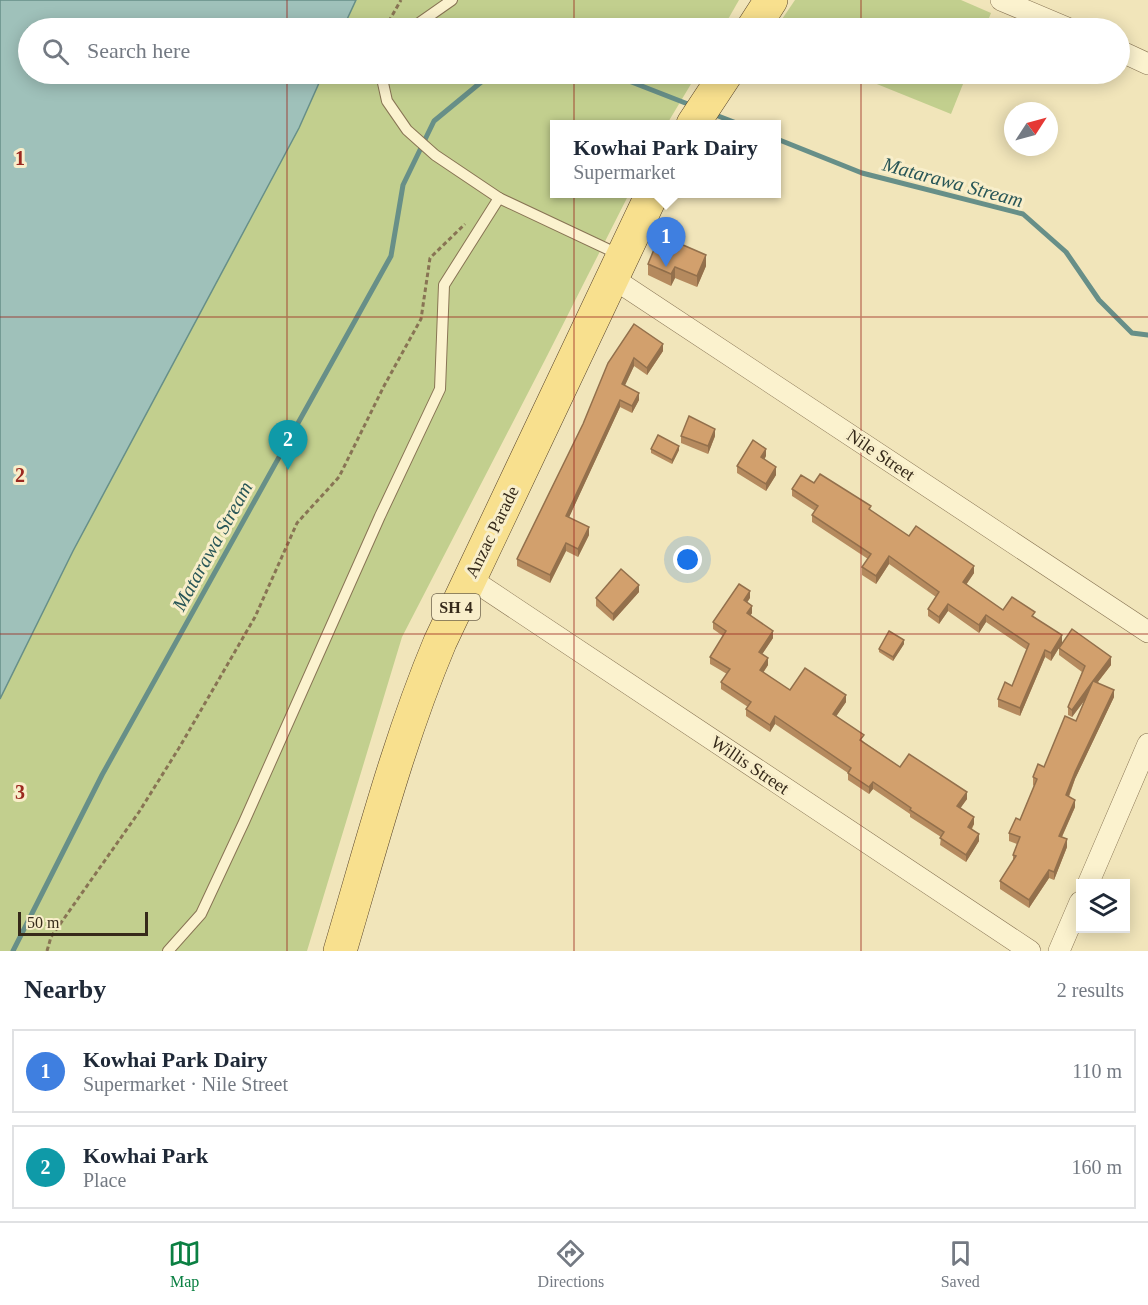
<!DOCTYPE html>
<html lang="en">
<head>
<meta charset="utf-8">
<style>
  body { margin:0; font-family:Georgia,serif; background:#f2f2f3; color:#1f2937 }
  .controls { position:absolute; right:18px; bottom:18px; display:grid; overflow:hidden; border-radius:0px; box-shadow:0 3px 15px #0003 }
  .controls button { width:54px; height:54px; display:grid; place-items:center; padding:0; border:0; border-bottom:2px solid #e0e1e3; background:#fff; color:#1f2937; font:30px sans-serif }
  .compass { position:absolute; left:1004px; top:102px; width:54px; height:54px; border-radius:50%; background:#fff; box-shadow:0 3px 15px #0003; rotate:54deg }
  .scale { position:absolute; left:18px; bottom:15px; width:130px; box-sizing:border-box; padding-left:6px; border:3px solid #362a1a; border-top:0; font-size:16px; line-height:21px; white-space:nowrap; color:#362a1a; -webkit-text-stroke:4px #f8eeca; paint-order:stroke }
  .you { position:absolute; left:688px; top:560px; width:21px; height:21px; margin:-15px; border:4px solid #fff; border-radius:50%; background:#1a73e8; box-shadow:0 0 0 9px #1a73e833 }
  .badge { display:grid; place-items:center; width:39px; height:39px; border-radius:50%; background:#0b8043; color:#fff; font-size:20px; font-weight:700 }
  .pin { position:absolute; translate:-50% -50px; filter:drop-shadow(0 2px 3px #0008) }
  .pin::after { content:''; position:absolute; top:32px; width:21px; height:18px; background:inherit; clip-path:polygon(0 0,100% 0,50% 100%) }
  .popup { position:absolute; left:550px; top:120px; width:231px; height:78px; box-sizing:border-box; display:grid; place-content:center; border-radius:0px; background:#fff; filter:drop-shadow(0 2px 4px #0005); font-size:20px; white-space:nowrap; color:#747a83 }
  .popup b { font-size:22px; color:#1f2937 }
  .popup::after { content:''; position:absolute; left:50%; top:100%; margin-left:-12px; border:12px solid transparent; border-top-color:#fff }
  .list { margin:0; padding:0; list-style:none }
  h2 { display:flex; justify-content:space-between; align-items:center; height:78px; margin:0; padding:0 24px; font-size:26px }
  h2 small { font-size:20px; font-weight:400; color:#747a83 }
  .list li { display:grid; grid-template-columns:39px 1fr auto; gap:18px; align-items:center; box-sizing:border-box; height:84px; margin:0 12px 12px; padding:0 12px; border:2px solid #e0e1e3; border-radius:0px }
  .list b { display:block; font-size:22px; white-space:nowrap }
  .list p { margin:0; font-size:20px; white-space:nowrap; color:#747a83 }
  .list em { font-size:20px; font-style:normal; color:#747a83 }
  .icon { flex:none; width:33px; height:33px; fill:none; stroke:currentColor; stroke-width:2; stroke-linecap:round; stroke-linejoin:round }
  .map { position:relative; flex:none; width:1148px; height:951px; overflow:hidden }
  .search { position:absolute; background:#fff; box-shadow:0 3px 15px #0003; left:18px; right:18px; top:18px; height:66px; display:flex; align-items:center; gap:15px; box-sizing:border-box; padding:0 21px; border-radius:33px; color:#747a83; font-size:22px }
  .sheet { height:270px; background:#fff }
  nav { display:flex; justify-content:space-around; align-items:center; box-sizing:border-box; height:84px; border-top:2px solid #e0e1e3; background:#fff; font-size:16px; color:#747a83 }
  nav a { display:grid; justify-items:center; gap:3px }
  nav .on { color:#0b8043 }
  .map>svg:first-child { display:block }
</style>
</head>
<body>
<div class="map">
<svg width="1148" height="951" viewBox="0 0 1148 951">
  <rect width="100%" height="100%" fill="#f1e5ba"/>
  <g fill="#c2cf8e">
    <polygon points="333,0 739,0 723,28 317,28"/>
    <polygon points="795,0 961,0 991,13 985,28 776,28"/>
    <polygon points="293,74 697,74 667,124 555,124 555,194 629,194 546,358 402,637 307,951 0,951 0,674"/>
    <polygon points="852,74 967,74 951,114"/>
  </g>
  <polygon fill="#9fc1ba" stroke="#678f88" stroke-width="1.5" points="0,0 356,0 343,28 28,28 28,74 323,74 299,128 73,551 0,699"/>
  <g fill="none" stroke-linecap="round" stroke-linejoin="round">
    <g stroke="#678f88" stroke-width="5">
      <polyline points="611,74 693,106"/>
      <polyline points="713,114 739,124"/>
      <polyline points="777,139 862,173 1023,214 1066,252 1099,300 1132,333 1148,335"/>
      <polyline points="13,951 102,775 391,256 403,185 434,121 491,74"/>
    </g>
    <g stroke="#887454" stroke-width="12">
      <g id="lane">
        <polyline points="412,28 452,0"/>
        <polyline points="499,198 618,254"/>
        <polyline points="168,951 201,914 244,822 380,516 440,389 444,285 499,198 435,155 407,130 387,101 381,74"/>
      </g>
    </g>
    <g stroke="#887454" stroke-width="22">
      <g id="street">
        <polyline points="1001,0 1067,28"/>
        <polyline points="1120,51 1148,64"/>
        <polyline points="614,279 1148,632"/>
        <polyline points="469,580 480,585 1030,951"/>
        <polyline points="1088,884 1148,744"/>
        <polyline points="1059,951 1080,902"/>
      </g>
    </g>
    <g stroke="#554129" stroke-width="34">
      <g id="primary">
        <polyline points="753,28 771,0"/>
        <polyline points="693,124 726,74"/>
        <path d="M340,951C371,847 398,742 440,642L652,194"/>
      </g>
    </g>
    <g stroke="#887454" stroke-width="3" stroke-dasharray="4.5 3" stroke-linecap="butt">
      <polyline points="385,28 401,0"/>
      <polyline points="47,951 51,937 139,812 179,748 255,617 297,523 339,477 384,386 421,319 430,258 465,224"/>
    </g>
    <use href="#lane" stroke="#fbf2ce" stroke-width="10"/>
    <use href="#street" stroke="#fbf2ce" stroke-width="21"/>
    <use href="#primary" stroke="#f8e08e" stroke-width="33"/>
  </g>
  <g fill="#b58a5e">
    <polygon points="648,264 706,266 697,287 675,278 671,286 648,275"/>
    <polygon points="634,324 663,351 647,375 634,366 624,386 639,400 632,413 620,407 569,517 589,535 578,557 566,551 550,583 517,566 517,559"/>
    <polygon points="681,436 715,436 708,454 681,443"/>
    <polygon points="651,449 679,450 672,464 651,453"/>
    <polygon points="766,456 764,460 776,475 766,491 737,473 737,466"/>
    <polygon points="814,483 871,511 909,536 974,573 966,585 1003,610 1035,617 1062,643 1051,661 1045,657 1020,716 998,707 998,699 1012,686 1027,650 986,622 979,633 948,611 939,624 928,616 928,609 936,597 889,564 876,584 862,575 862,567 868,559 812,522 812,515 815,511 792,496 792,489"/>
    <polygon points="639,592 613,621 596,606 596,598"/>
    <polygon points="750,598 747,602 752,613 750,616 773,638 762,654 768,665 763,673 790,690 846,702 836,716 864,742 900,767 967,799 960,808 974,824 972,829 979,841 966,862 940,845 941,837 910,817 910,814 873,789 869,794 848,780 848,773 775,724 770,732 746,716 746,709 748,707 721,689 721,682 727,674 710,664 710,657 723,636 713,629 713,622"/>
    <polygon points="904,644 893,661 879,652 879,649"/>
    <polygon points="1059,648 1111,665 1098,682 1114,697 1075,779 1069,797 1075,807 1062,837 1067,847 1054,880 1049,878 1029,908 1000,889 1000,881 1013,862 1013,855 1017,844 1009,841 1009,833 1020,820 1034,786 1033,785 1033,777 1044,767 1076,721 1084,701 1072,717 1068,715 1068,707 1082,672 1059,655"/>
  </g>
  <g fill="#93704c">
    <polygon points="706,255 706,266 697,287 697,276"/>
    <polygon points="675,267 675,278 671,286 671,274"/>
    <polygon points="663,344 663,351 647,375 647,368"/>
    <polygon points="634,358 634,366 622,392 622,384"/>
    <polygon points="639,393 639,400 632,413 632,406"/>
    <polygon points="620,400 620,407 566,524 566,516"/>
    <polygon points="715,429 715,436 708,454 708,446"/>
    <polygon points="679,446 679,450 672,464 672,460"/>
    <polygon points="766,449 766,456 761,465 761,457"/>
    <polygon points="776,467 776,475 766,491 766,484"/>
    <polygon points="589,527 589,535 578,557 578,549"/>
    <polygon points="566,543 566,551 550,583 550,575"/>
    <polygon points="889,556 889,564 876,584 876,576"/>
    <polygon points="974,566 974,573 963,589 963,582"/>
    <polygon points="639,585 639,592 613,621 613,614"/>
    <polygon points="750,591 750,598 744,607 744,600"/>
    <polygon points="948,604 948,611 939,624 939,617"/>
    <polygon points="752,606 752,613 747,621 747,613"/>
    <polygon points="986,615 986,622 979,633 979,625"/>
    <polygon points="773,631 773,638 759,659 759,652"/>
    <polygon points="1062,635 1062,643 1051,661 1051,653"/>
    <polygon points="904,640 904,644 893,661 893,657"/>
    <polygon points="1045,650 1045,657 1020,716 1020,708"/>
    <polygon points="1111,657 1111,665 1093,688 1093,681"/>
    <polygon points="768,658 768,665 760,677 760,670"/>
    <polygon points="1093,681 1093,689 1072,717 1072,710"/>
    <polygon points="1114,690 1114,697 1075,779 1066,803 1066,795 1075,772"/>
    <polygon points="846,695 846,702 833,721 833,714"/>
    <polygon points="775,716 775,724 770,732 770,725"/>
    <polygon points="873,782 873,789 869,794 869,787"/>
    <polygon points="967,792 967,799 957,813 957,806"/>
    <polygon points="1075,800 1075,807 1059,843 1059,836"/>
    <polygon points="974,817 974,824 968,834 968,827"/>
    <polygon points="979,834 979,841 966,862 966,855"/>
    <polygon points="1067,839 1067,847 1054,880 1054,872"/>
    <polygon points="1049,870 1049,878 1029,908 1029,900"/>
  </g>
  <g fill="#d2a06d" stroke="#93704c" stroke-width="1.5">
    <polygon points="660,235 706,255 697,276 675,267 671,274 648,264"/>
    <polygon points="634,324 663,344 647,368 634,358 622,384 639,393 632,406 620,400 566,516 589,527 578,549 566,543 550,575 517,559 583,424 608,363"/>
    <polygon points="689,416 715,429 708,446 681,436"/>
    <polygon points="658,435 679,446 672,460 651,449"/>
    <polygon points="753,440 766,449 761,457 776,467 766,484 737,466"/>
    <polygon points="820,474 871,506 869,509 909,536 916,526 974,566 963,582 1003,610 1012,597 1035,612 1032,616 1062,635 1051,653 1045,650 1020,708 998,699 1005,682 1012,686 1029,644 986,615 979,625 948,604 939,617 928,609 939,592 889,556 876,576 862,567 871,554 812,515 818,506 792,489 801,475 814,483"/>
    <polygon points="621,569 639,585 613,614 596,598"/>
    <polygon points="739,584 750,591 744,600 752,606 747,613 773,631 759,652 768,658 760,670 790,690 805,668 846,695 833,714 864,735 860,740 900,767 909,754 967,792 957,806 974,817 968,827 979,834 966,855 940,838 944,832 910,810 911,808 873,782 869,787 848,773 851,768 775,716 770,725 746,709 751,702 721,682 730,669 710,657 726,631 713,622"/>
    <polygon points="1072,629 1111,657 1093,681 1114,690 1075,772 1066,795 1075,800 1059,836 1067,839 1054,872 1049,870 1029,900 1000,881 1016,856 1013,855 1020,837 1009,833 1016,818 1020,820 1037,779 1033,777 1038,764 1044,767 1065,716 1076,721 1093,681 1072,710 1068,707 1085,666 1059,648"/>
    <polygon points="889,631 904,640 893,657 879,649"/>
  </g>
  <path fill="none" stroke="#9b2920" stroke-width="1.5" stroke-opacity="0.55" d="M287,0V28M574,0V28M861,0V28M287,74V951M574,74V951M861,74V951M0,317H1148M0,634H1148"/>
  <g text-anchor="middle" stroke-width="6" stroke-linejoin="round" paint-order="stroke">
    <rect fill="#f8eeca" stroke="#70654f" stroke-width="1.5" x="432" y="594" width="48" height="26" rx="4.5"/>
    <g font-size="16" font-weight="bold" fill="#362a1a">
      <text x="456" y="613">SH 4</text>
    </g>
    <g font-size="18" fill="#362a1a" stroke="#f8eeca">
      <text transform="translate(881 455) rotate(34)" y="6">Nile Street</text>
      <text transform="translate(492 532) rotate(-64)" y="6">Anzac Parade</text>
      <text transform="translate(750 765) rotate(34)" y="6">Willis Street</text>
    </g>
    <g font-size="20" font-style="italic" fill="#285657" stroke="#f8eeca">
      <text transform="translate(953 182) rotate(15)" y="7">Matarawa Stream</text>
      <text transform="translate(212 546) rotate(-61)" y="7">Matarawa Stream</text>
    </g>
  </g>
  <g font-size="20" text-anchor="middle" font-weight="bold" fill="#9b2920" stroke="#f8eeca" stroke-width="6" stroke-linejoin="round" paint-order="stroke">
    <text x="20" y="165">1</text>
    <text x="20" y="482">2</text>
    <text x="20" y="799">3</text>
  </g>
</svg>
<div class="controls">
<button><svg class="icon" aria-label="layers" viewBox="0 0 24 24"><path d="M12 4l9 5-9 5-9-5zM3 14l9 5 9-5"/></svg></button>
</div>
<svg class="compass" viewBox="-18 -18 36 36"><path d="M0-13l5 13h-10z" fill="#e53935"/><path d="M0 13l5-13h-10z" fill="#747a83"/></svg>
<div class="scale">50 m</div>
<div class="you"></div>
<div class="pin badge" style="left:666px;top:267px;background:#3f7fe0">1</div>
<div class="popup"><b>Kowhai Park Dairy</b>Supermarket</div>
<div class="pin badge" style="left:288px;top:470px;background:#0f9aa8">2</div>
<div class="search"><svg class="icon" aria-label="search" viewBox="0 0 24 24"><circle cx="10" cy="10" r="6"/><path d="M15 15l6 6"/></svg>Search here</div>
</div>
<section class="sheet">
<h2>Nearby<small>2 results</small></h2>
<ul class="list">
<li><span class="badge" style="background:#3f7fe0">1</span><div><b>Kowhai Park Dairy</b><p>Supermarket · Nile Street</p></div><em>110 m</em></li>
<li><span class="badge" style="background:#0f9aa8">2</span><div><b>Kowhai Park</b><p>Place</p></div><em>160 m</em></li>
</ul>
</section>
<nav>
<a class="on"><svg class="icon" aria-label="map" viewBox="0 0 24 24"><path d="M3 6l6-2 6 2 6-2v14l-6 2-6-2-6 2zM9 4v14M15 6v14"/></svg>Map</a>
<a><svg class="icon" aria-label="directions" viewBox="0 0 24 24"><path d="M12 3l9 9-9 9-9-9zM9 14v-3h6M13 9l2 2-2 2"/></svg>Directions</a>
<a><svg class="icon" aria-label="saved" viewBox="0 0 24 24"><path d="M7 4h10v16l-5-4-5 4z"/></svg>Saved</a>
</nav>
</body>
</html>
